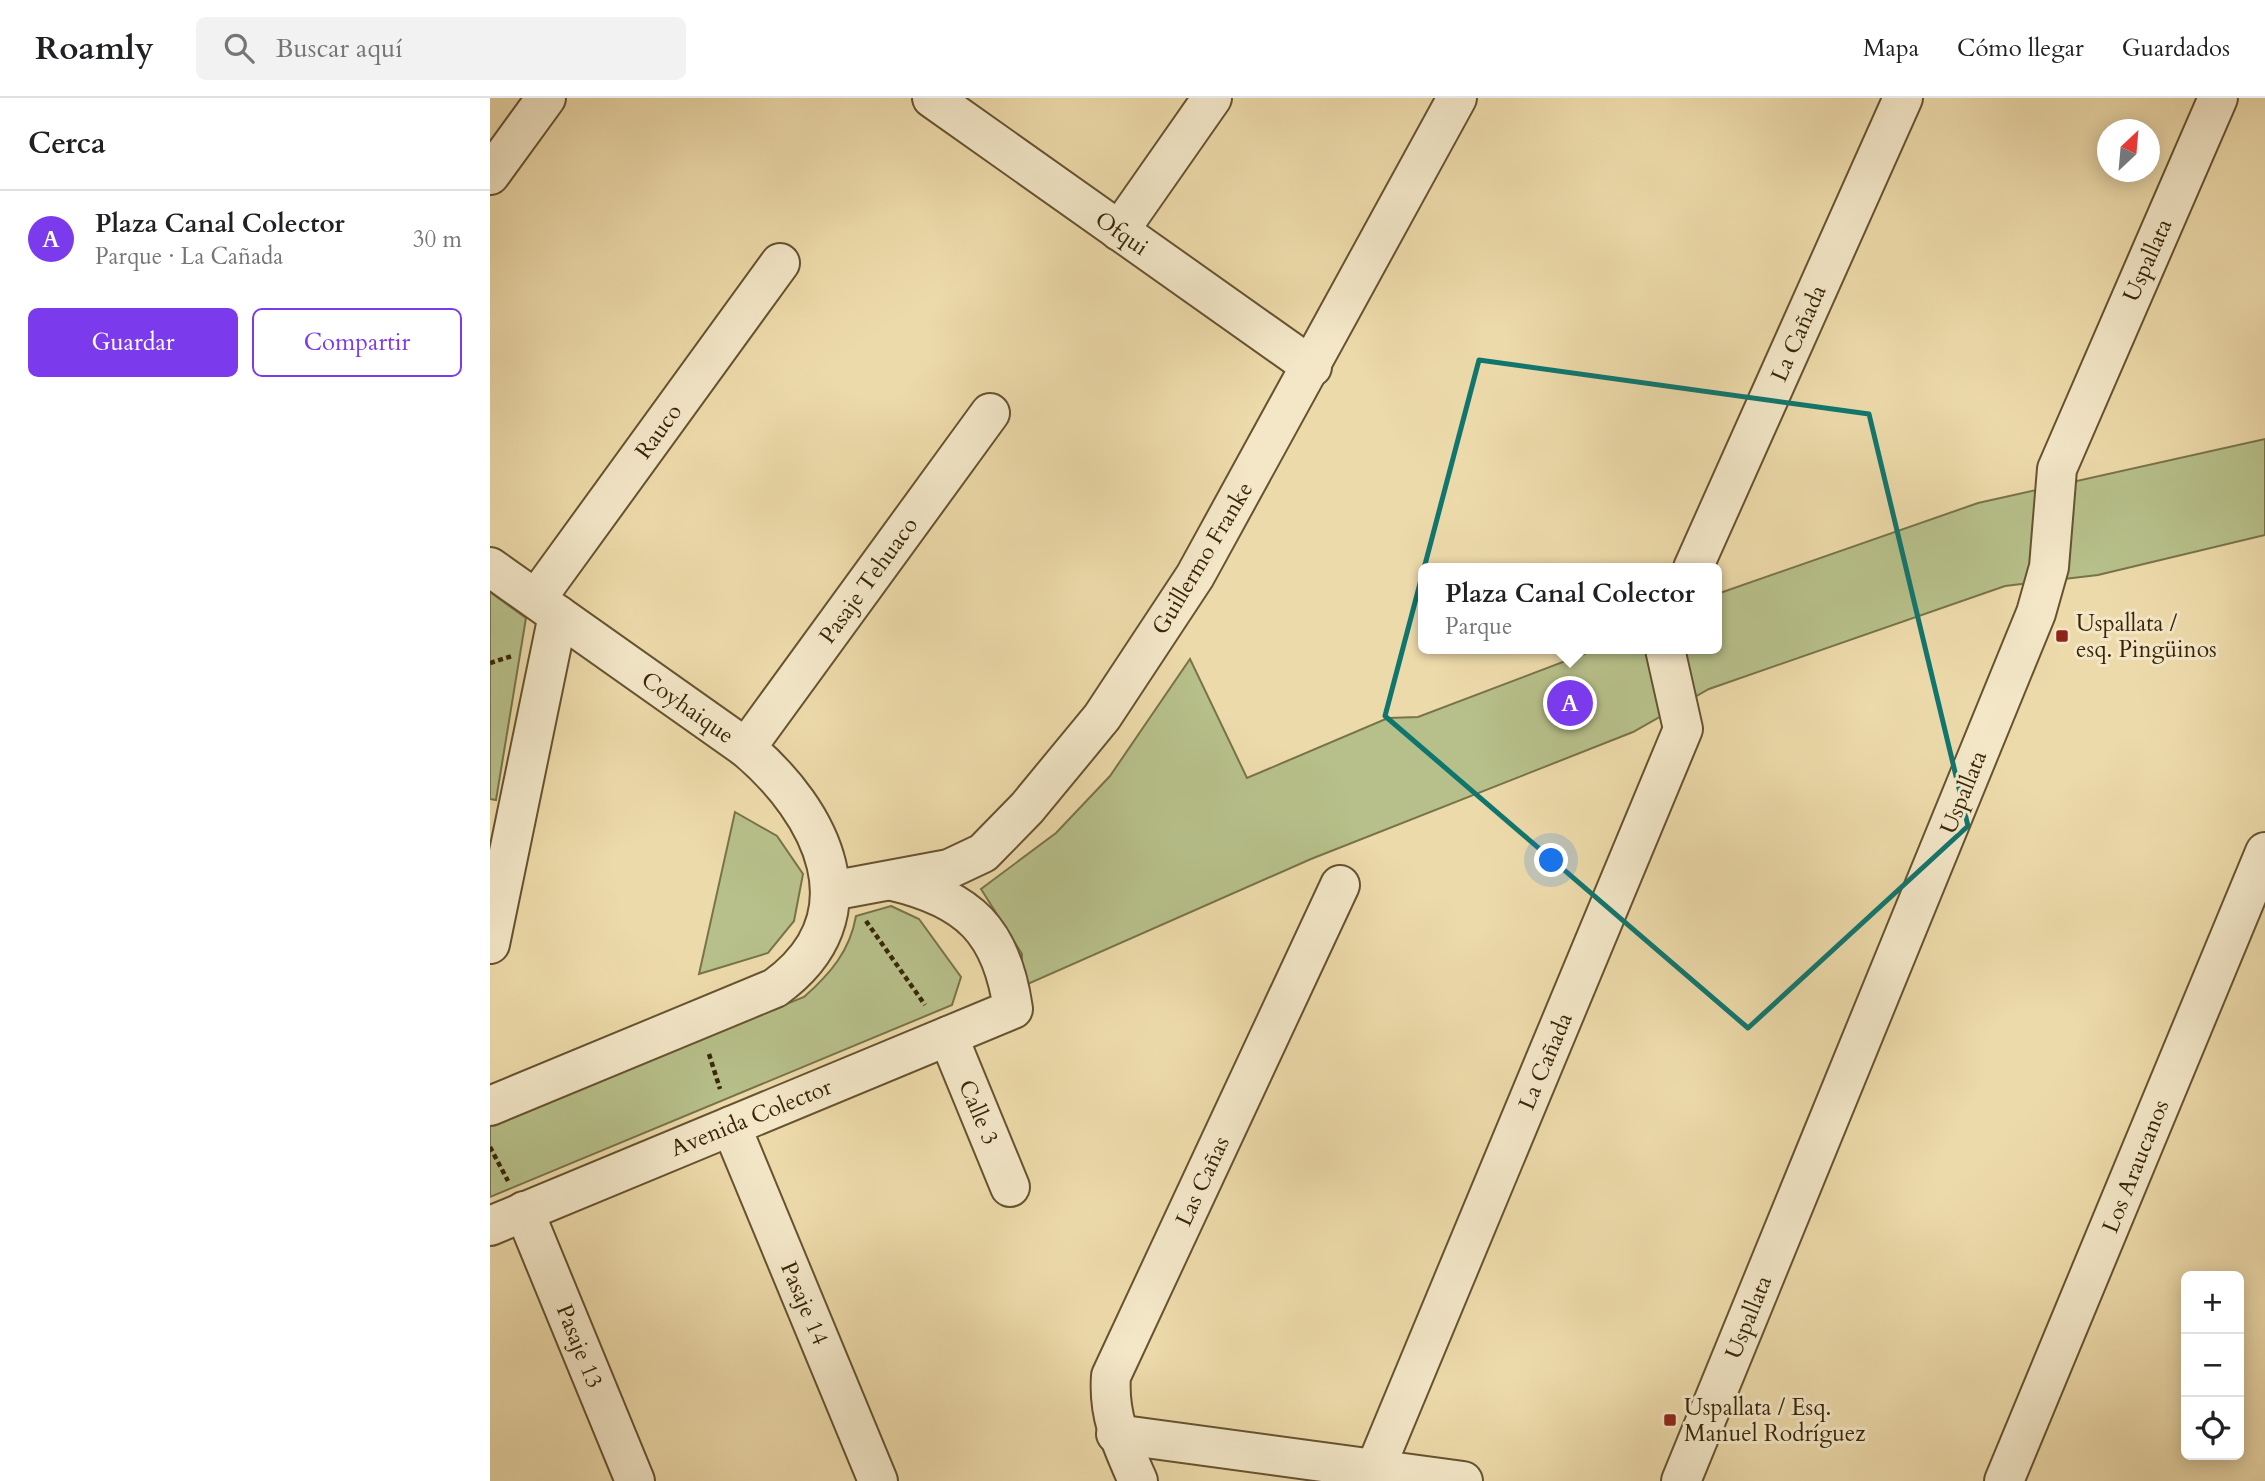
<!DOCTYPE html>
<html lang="es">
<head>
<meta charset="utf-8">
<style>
  body { margin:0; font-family:Cardo,serif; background:#f2f2f2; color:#202124 }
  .controls { position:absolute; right:21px; bottom:21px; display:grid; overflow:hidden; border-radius:10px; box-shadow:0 4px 18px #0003 }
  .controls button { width:63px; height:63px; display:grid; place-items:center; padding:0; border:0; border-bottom:2px solid #e0e0e0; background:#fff; color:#202124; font:35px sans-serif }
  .compass { position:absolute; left:1607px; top:21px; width:63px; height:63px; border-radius:50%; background:#fff; box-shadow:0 4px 18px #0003; rotate:26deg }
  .you { position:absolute; left:1062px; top:763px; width:24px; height:24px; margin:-18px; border:5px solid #fff; border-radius:50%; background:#1a73e8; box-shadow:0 0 0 10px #1a73e833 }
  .badge { display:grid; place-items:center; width:46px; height:46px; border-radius:50%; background:#7c3aed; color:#fff; font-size:23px; font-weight:700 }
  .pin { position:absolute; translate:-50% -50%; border:4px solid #fff; box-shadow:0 2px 7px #0006 }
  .popup { position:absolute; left:928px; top:465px; width:304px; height:91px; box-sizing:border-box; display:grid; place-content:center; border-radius:10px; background:#fff; filter:drop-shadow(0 2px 5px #0005); font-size:23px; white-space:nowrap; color:#757577 }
  .popup b { font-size:26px; color:#202124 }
  .popup::after { content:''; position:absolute; left:50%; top:100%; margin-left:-14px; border:14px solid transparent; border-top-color:#fff }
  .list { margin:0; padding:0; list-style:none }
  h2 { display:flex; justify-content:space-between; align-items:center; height:91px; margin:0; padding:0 28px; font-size:30px }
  h2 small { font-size:23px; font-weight:400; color:#757577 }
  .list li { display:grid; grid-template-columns:46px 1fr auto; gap:21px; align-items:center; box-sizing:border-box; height:98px; padding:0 28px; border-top:2px solid #e0e0e0 }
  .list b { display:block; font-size:26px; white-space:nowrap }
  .list p { margin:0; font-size:23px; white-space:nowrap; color:#757577 }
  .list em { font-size:23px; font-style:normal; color:#757577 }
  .actions { display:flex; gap:14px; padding:21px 28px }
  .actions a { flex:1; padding:16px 0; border:2px solid #7c3aed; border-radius:10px; text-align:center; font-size:24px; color:#7c3aed }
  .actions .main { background:#7c3aed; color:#fff }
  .icon { flex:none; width:38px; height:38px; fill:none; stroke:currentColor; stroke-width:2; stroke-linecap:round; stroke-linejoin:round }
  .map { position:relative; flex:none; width:1775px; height:1383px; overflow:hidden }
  header { display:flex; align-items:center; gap:42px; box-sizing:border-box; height:98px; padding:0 35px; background:#fff; border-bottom:2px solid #e0e0e0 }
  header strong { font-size:33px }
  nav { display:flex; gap:38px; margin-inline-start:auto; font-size:24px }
  .search { width:490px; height:63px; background:#f2f2f2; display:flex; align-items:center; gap:18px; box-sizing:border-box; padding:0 24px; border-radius:10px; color:#757577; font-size:26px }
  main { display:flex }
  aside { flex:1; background:#fff }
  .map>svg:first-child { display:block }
</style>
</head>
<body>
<header>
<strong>Roamly</strong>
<div class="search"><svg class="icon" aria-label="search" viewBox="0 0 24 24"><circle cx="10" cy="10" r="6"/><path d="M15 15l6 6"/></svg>Buscar aquí</div>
<nav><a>Mapa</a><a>Cómo llegar</a><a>Guardados</a></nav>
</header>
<main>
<aside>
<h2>Cerca<small></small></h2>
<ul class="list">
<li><span class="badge">A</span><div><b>Plaza Canal Colector</b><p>Parque · La Cañada</p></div><em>30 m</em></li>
</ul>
<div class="actions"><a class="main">Guardar</a><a>Compartir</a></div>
</aside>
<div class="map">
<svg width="1775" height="1383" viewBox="0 0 1775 1383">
  <rect width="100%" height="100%" fill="#eddaaa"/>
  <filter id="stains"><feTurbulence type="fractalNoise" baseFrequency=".00286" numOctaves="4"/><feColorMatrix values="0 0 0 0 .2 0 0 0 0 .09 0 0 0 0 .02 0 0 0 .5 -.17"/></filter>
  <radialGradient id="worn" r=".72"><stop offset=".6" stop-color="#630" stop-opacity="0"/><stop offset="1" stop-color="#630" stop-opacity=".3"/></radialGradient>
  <g fill="#b7c08a" stroke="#787349" stroke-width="2">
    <polygon points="1775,341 1775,437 1608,477 1515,488 1219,591 1143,634 821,761 531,889 532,856 491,791 566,735 620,678 700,561 757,680 898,620 928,619 1107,551 1227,551 1227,496 1488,405"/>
    <polygon points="0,494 36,520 6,702 0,701"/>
    <polygon points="245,714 287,738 313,776 304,823 278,855 209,876"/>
    <path d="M401,808L429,821L471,879L462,907L0,1099V1026L314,899C340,876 360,853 366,818Z"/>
  </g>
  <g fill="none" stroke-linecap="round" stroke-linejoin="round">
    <g stroke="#665330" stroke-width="42">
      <g id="minor">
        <polyline points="442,0 822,269"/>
        <polyline points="0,77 56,0"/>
        <polyline points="629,133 722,0"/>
        <path d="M0,469L256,650C332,714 385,818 285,890L0,1008"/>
        <polyline points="1203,470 1413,0"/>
        <polyline points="46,501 290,165"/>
        <polyline points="256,650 500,315"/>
        <polyline points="341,793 459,771 493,755 537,710 612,619 705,478 967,0"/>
        <polyline points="0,846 68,517"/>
        <polyline points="458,938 520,1089"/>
        <polyline points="241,1028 388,1383"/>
        <polyline points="34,1113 145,1383"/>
        <path d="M0,1128L523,911C512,833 479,801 403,783"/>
        <polyline points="626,1336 973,1383"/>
        <polyline points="885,1371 1193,631 1175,551"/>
        <path d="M648,1383C632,1347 618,1318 621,1278L850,787"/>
        <polyline points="1191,1383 1546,515 1559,469 1567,371 1728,0"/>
        <polyline points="1514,1383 1775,754"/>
      </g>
    </g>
    <g stroke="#392608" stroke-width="4.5" stroke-dasharray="5 3.5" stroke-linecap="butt">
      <polyline points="0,565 22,558"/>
      <polyline points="376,823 435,907"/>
      <polyline points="219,956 230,991"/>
      <polyline points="0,1049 18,1083"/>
    </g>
    <use href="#minor" stroke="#f3e7c8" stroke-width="38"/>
  </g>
  <path fill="none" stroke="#0f766e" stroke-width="5" stroke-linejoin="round" d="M989,262L1379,316L1478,728L1258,930L895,618Z"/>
  <g fill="#8f2418" stroke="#f3e7c8" stroke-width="2.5">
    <rect x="1565" y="531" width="14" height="14" rx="3.5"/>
    <rect x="1173" y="1315" width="14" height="14" rx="3.5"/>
  </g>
  <g text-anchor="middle" stroke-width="6" stroke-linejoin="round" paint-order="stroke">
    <g font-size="23" fill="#392608" stroke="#f3e7c8">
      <text transform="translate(632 135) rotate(35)" y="8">Ofqui</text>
      <text transform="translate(1657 162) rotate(-66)" y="8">Uspallata</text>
      <text transform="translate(1308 235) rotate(-66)" y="8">La Cañada</text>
      <text transform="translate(168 333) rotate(-54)" y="8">Rauco</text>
      <text transform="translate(712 460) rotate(-59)" y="8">Guillermo Franke</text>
      <text transform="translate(378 482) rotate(-54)" y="8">Pasaje Tehuaco</text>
      <text transform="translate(198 609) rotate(35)" y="8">Coyhaique</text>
      <text transform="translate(1473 694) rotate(-68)" y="8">Uspallata</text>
      <text transform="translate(1055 963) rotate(-67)" y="8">La Cañada</text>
      <text transform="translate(489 1014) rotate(67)" y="8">Calle 3</text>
      <text transform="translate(261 1019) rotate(-22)" y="8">Avenida Colector</text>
      <text transform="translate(1645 1068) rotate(-68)" y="8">Los Araucanos</text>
      <text transform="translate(712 1083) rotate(-65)" y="8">Las Cañas</text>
      <text transform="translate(315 1205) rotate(67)" y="8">Pasaje 14</text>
      <text transform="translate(1258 1219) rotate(-68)" y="8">Uspallata</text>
      <text transform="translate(90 1248) rotate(68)" y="8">Pasaje 13</text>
    </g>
    <g font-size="23" fill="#392608" stroke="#f3e7c8" text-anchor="start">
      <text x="1586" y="533">Uspallata /<tspan x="1586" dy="26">esq. Pingüinos</tspan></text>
      <text x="1194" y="1317">Uspallata / Esq.<tspan x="1194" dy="26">Manuel Rodríguez</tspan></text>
    </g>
  </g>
  <rect width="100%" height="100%" filter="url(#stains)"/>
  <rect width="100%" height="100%" fill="url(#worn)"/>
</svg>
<div class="controls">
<button>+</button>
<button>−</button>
<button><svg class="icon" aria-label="locate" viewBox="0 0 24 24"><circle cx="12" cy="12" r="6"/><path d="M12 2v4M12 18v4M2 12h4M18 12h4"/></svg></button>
</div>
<svg class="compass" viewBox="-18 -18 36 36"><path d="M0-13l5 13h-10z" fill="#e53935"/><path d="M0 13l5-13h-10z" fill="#757577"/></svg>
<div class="you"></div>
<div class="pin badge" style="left:1080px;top:605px">A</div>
<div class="popup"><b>Plaza Canal Colector</b>Parque</div>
</div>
</main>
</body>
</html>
